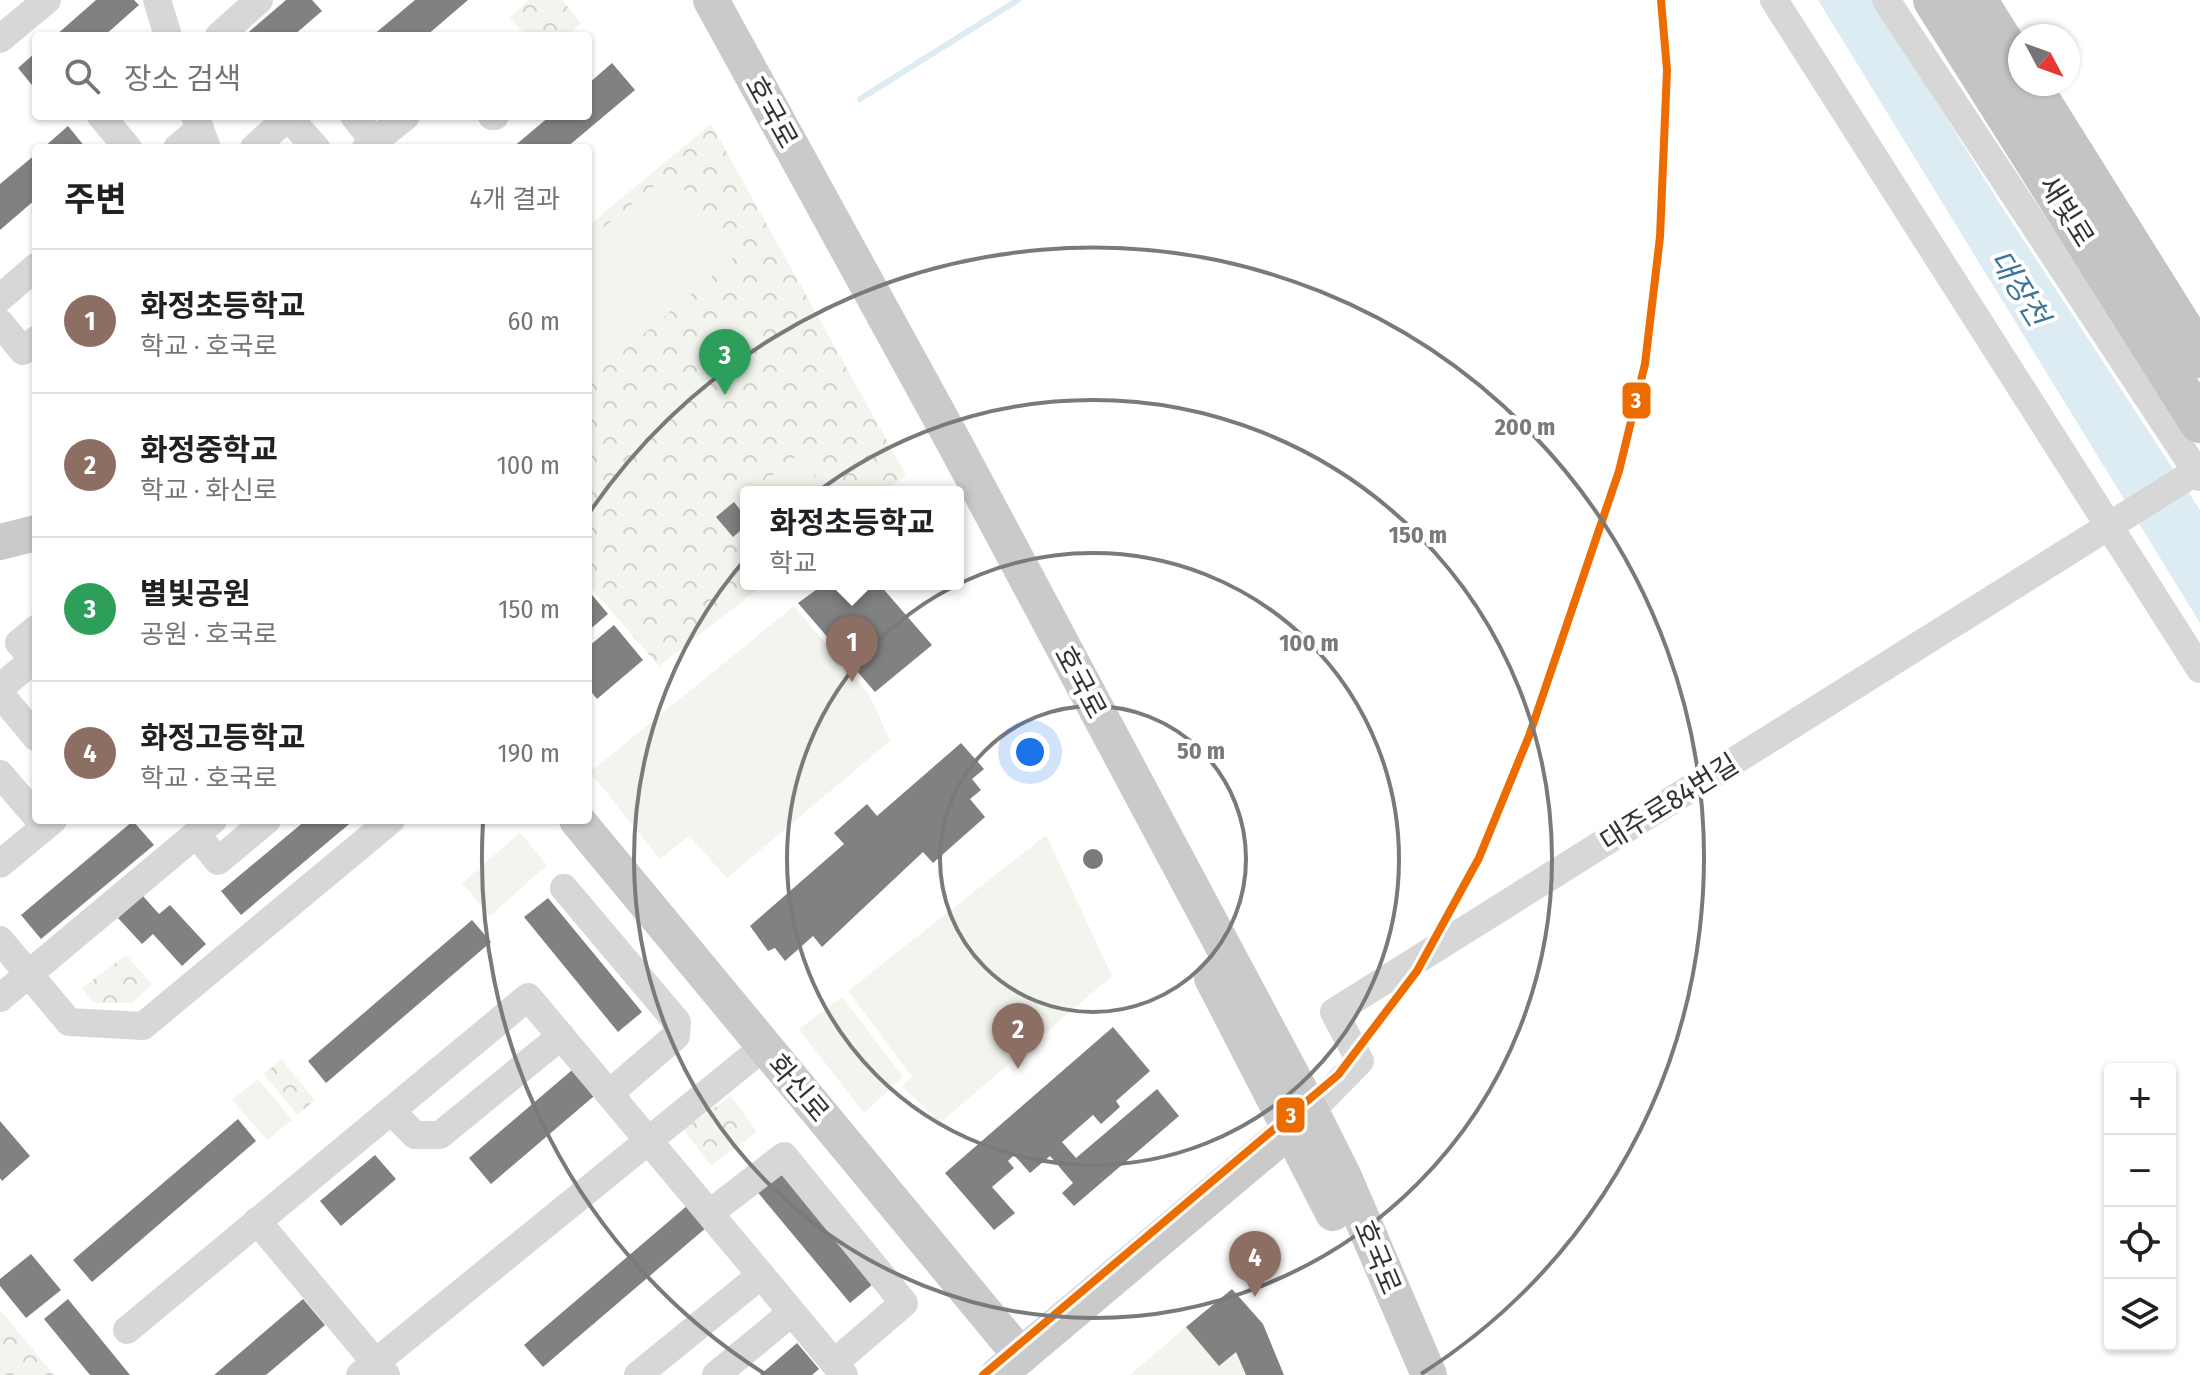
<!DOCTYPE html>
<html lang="ko">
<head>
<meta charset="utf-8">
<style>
  body { margin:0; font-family:"Fira Sans Condensed","Noto Sans KR",sans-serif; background:#f6f6f6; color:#202124 }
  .controls { position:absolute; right:24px; bottom:24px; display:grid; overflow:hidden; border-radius:8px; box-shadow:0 2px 6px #0004 }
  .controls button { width:72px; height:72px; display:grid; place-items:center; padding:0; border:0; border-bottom:2px solid #e0e0e0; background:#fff; color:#202124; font:40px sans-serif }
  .compass { position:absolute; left:2008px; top:24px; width:72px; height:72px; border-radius:50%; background:#fff; box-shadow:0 2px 6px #0004; rotate:131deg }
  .you { position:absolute; left:1030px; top:752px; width:28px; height:28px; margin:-20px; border:6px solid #fff; border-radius:50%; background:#1a73e8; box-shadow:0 0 0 12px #1a73e833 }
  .badge { display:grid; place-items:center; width:52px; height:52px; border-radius:50%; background:#d93025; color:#fff; font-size:26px; font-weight:700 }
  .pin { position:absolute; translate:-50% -66px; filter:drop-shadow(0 2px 4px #0008) }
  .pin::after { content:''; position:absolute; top:42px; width:28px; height:24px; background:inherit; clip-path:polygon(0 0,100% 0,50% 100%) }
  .popup { position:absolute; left:740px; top:486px; width:224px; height:104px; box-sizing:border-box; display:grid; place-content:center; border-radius:8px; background:#fff; filter:drop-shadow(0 2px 6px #0005); font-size:26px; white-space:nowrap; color:#757577 }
  .popup b { font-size:30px; color:#202124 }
  .popup::after { content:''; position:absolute; left:50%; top:100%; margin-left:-16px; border:16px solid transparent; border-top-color:#fff }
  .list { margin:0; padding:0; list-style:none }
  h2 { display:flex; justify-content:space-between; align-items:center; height:104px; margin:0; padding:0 32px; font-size:34px }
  h2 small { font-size:26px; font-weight:400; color:#757577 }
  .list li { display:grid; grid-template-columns:52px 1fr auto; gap:24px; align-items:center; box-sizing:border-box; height:144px; padding:0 32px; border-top:2px solid #e0e0e0 }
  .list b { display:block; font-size:30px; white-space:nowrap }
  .list p { margin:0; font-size:26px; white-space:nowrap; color:#757577 }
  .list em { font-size:26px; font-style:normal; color:#757577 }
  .icon { flex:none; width:44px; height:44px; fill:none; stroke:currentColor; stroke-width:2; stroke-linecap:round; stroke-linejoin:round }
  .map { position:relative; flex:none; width:2200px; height:1375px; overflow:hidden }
  .search { position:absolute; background:#fff; box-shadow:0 2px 6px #0004; left:32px; top:32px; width:560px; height:88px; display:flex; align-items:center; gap:20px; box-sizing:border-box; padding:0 28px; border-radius:8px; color:#757577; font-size:30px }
  .panel { position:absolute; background:#fff; box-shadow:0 2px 6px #0004; left:32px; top:144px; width:560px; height:680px; border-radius:8px }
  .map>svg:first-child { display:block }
</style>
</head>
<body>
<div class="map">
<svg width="2200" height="1375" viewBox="0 0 2200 1375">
  <defs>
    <pattern id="park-crowns" width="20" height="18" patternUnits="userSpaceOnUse" patternTransform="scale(2)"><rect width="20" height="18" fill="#f1f5ed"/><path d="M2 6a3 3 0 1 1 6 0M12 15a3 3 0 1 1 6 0" fill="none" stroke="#cfd2cc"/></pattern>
  </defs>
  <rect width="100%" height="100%" fill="#fff"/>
  <g fill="url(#park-crowns)">
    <polygon points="529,0 562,0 581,23 567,36 526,36 510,18"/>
    <polygon points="711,124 906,475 883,492 746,492 746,584 765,584 659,666 588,584 588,226"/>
    <polygon points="126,955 152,984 132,1003 94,1003 82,988"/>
    <polygon points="281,1059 315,1100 297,1115 264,1074"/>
    <polygon points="731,1096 757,1132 711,1166 683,1129"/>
    <polygon points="0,1310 54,1375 0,1375"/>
  </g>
  <g fill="#f1f5ed">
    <polygon points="670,173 739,253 606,366 588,345 588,240"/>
    <polygon points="798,455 827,492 751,492"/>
    <polygon points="794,606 870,696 890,741 727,878 689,836 660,859 590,772"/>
    <polygon points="520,833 547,865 490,916 462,883"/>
    <polygon points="1046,835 1112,976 940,1123 902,1086 912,1077 848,991"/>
    <polygon points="842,997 903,1077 864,1113 799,1029"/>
    <polygon points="258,1079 292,1120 267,1140 232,1100"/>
    <polygon points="1186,1327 1236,1352 1246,1375 1130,1375"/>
  </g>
  <polygon fill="#ddebf3" points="1818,0 1873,0 2000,204 2200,510 2200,623"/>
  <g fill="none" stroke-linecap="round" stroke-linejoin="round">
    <polyline stroke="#ddebf3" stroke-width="6" points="860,99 1018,0"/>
  </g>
  <g fill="#818181">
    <polygon points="96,0 134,0 139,5 104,36 55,36"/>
    <polygon points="286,0 312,0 322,11 293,36 244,36"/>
    <polygon points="415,0 468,0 426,36 372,36"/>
    <polygon points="36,52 36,90 18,68"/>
    <polygon points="612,63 635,90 566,148 512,148 550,116 588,116 588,84"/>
    <polygon points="68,126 86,148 43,148"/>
    <polygon points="36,154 36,199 0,230 0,184"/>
    <polygon points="734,502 746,517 746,526 733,537 716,517"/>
    <polygon points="824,584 879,584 932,645 875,692 798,603"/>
    <polygon points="588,590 608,614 588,631"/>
    <polygon points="614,625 643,660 597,699 588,688 588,647"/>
    <polygon points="961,743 984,769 972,779 981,790 970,799 985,817 933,863 923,852 822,947 813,936 785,961 775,948 768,951 750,926 844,844 834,833 867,804 877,816"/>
    <polygon points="306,820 354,820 241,915 221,891"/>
    <polygon points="133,821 154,845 41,939 21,915"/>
    <polygon points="143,896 159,914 170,905 206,944 182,966 153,934 142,944 118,918"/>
    <polygon points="548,898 642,1012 618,1032 524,917"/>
    <polygon points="472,920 491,942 326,1083 308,1061"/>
    <polygon points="1113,1027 1150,1071 1116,1101 1120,1107 1101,1124 1093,1115 1062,1142 1076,1158 1157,1089 1179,1116 1074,1206 1062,1193 1073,1183 1050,1156 1030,1173 1014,1155 1008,1161 1014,1168 992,1187 1015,1213 994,1230 945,1173"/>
    <polygon points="578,1065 600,1091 491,1184 469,1158"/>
    <polygon points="238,1119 256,1141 92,1282 73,1260"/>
    <polygon points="0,1121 30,1156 2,1181 0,1178"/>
    <polygon points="375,1155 396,1179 341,1226 320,1201"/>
    <polygon points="779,1169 873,1284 850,1303 755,1189"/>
    <polygon points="688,1205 707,1227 543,1367 524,1345"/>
    <polygon points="31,1254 61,1290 26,1318 0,1286 0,1279"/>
    <polygon points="1232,1289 1263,1324 1284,1375 1246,1375 1236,1352 1219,1366 1186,1327"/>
    <polygon points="68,1299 130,1375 90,1375 44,1319"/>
    <polygon points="303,1299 325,1325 266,1375 214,1375"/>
    <polygon points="797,1343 819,1369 812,1375 760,1375"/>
  </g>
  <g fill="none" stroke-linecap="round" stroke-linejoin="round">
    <g stroke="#d7d7d7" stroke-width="28">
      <polyline points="157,0 168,36"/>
      <polyline points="1774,0 2200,669"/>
      <polyline points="1886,0 2200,477"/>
      <polyline points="219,36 259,0"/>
      <polyline points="0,39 47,0"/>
      <polyline points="101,116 128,148"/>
      <polyline points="195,116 207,148"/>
      <polyline points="354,116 374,141"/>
      <polyline points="492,116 495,116"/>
      <polyline points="288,117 316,148"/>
      <polyline points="177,148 200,129"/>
      <polyline points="254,148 289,116"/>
      <polyline points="366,148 406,116"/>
      <polyline points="0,298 36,267"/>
      <polyline points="0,323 23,351 36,340"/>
      <polyline points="34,659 19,643 36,629"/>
      <polyline points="0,688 34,659 36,662"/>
      <polyline points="0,694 36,737"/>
      <polyline points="0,774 36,816"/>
      <polyline points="196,834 218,861 267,820"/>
      <polyline points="0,864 53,820"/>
      <polyline points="564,888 677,1022 676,1036 610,1093"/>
      <polyline points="0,940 69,1022 143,1026 391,820"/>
      <polyline points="0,998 213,820"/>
      <polyline points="391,1111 415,1135 440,1135 561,1036"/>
      <polyline points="1311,1111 1360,1061 1334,1012 2200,469"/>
      <polyline points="710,1213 784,1156 904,1303 834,1363"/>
      <polyline points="257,1221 386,1375"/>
      <polyline points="127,1330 528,997 761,1275"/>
      <polyline points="360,1375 765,1046"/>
      <polyline points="638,1375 761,1275 844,1375"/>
      <polyline points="716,1375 791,1313"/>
    </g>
    <g stroke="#cacaca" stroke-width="36">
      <polyline points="711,0 957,448 1311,1111 1344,1177 1429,1375"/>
      <polyline points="0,542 36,533"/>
      <polyline points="577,820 1021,1356"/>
      <polyline points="1212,978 1333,1213"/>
      <polyline points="998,1375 1307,1115"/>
    </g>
    <g stroke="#c4c4c4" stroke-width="42">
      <polyline points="1934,0 2200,422"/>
      <polyline points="1976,0 2020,70"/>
      <polyline points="2029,84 2200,357"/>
    </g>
    <g stroke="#fff" stroke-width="14">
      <polyline id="metro-1" points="983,1375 1338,1075 1417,971 1479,858 1529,736 1619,471 1645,364 1660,237 1667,70 1661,0"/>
    </g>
    <use href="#metro-1" stroke="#ed6c00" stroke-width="8"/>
  </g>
  <g fill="none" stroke="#7a7a7a" stroke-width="4">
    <circle cx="1093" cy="859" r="153"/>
    <circle cx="1093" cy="859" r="306"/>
    <circle cx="1093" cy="859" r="459"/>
    <path d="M765 1374A611 611 0 0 1 483 822M589 513A611 611 0 1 1 1421 1374"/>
  </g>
  <g text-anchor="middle" stroke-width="8" stroke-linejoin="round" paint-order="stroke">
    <g font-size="28" fill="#333" stroke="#fff">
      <text transform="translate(772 112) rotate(61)" y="10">호국로</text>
      <text transform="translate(2067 211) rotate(58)" y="10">새빛로</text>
      <text transform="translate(1081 682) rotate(62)" y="10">호국로</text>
      <text transform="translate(1669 802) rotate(-32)" y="10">대주로84번길</text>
      <text transform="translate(799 1088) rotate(50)" y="10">화신로</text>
      <text transform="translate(1378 1257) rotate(67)" y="10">호국로</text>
    </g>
    <g font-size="30" font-style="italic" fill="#3f7597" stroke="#fff">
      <text transform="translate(2019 288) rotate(58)" y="10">대장천</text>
    </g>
  </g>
  <circle cx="1093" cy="859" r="12" fill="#7a7a7a" stroke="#fff" stroke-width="4"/>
  <g font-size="24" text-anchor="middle" font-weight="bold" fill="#7a7a7a" stroke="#fff" stroke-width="8" stroke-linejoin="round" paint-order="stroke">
    <text x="1525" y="435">200 m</text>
    <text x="1418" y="543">150 m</text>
    <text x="1309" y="651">100 m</text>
    <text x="1201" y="759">50 m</text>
  </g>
  <g stroke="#fff" stroke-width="3">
    <rect x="1621" y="381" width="31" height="39" rx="8" fill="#ed6c00"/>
    <rect x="1275" y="1096" width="31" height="38" rx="8" fill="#ed6c00"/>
  </g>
  <g font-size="22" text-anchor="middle" font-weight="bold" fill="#fff">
    <text x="1636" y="408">3</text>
    <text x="1291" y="1123">3</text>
  </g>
</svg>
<div class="controls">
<button>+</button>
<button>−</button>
<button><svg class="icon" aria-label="locate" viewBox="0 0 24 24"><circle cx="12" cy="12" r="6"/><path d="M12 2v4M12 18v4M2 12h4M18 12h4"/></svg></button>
<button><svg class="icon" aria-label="layers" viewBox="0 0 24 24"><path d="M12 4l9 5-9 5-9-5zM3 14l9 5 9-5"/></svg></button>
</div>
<svg class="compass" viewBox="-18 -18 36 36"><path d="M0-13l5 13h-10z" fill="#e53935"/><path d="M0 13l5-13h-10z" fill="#757577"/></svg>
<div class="you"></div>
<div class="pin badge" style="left:852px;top:682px;background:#8d6e63">1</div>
<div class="popup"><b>화정초등학교</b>학교</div>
<div class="pin badge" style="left:1018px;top:1069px;background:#8d6e63">2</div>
<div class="pin badge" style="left:725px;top:395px;background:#2e9e5b">3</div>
<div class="pin badge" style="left:1255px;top:1297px;background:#8d6e63">4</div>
<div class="search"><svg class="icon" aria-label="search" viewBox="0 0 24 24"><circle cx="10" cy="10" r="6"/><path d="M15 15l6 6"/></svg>장소 검색</div>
<section class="panel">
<h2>주변<small>4개 결과</small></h2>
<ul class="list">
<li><span class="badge" style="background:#8d6e63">1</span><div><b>화정초등학교</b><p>학교 · 호국로</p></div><em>60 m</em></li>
<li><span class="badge" style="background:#8d6e63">2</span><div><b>화정중학교</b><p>학교 · 화신로</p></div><em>100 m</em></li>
<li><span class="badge" style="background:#2e9e5b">3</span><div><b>별빛공원</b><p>공원 · 호국로</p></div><em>150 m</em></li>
<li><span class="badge" style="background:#8d6e63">4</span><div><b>화정고등학교</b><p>학교 · 호국로</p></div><em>190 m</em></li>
</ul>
</section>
</div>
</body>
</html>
